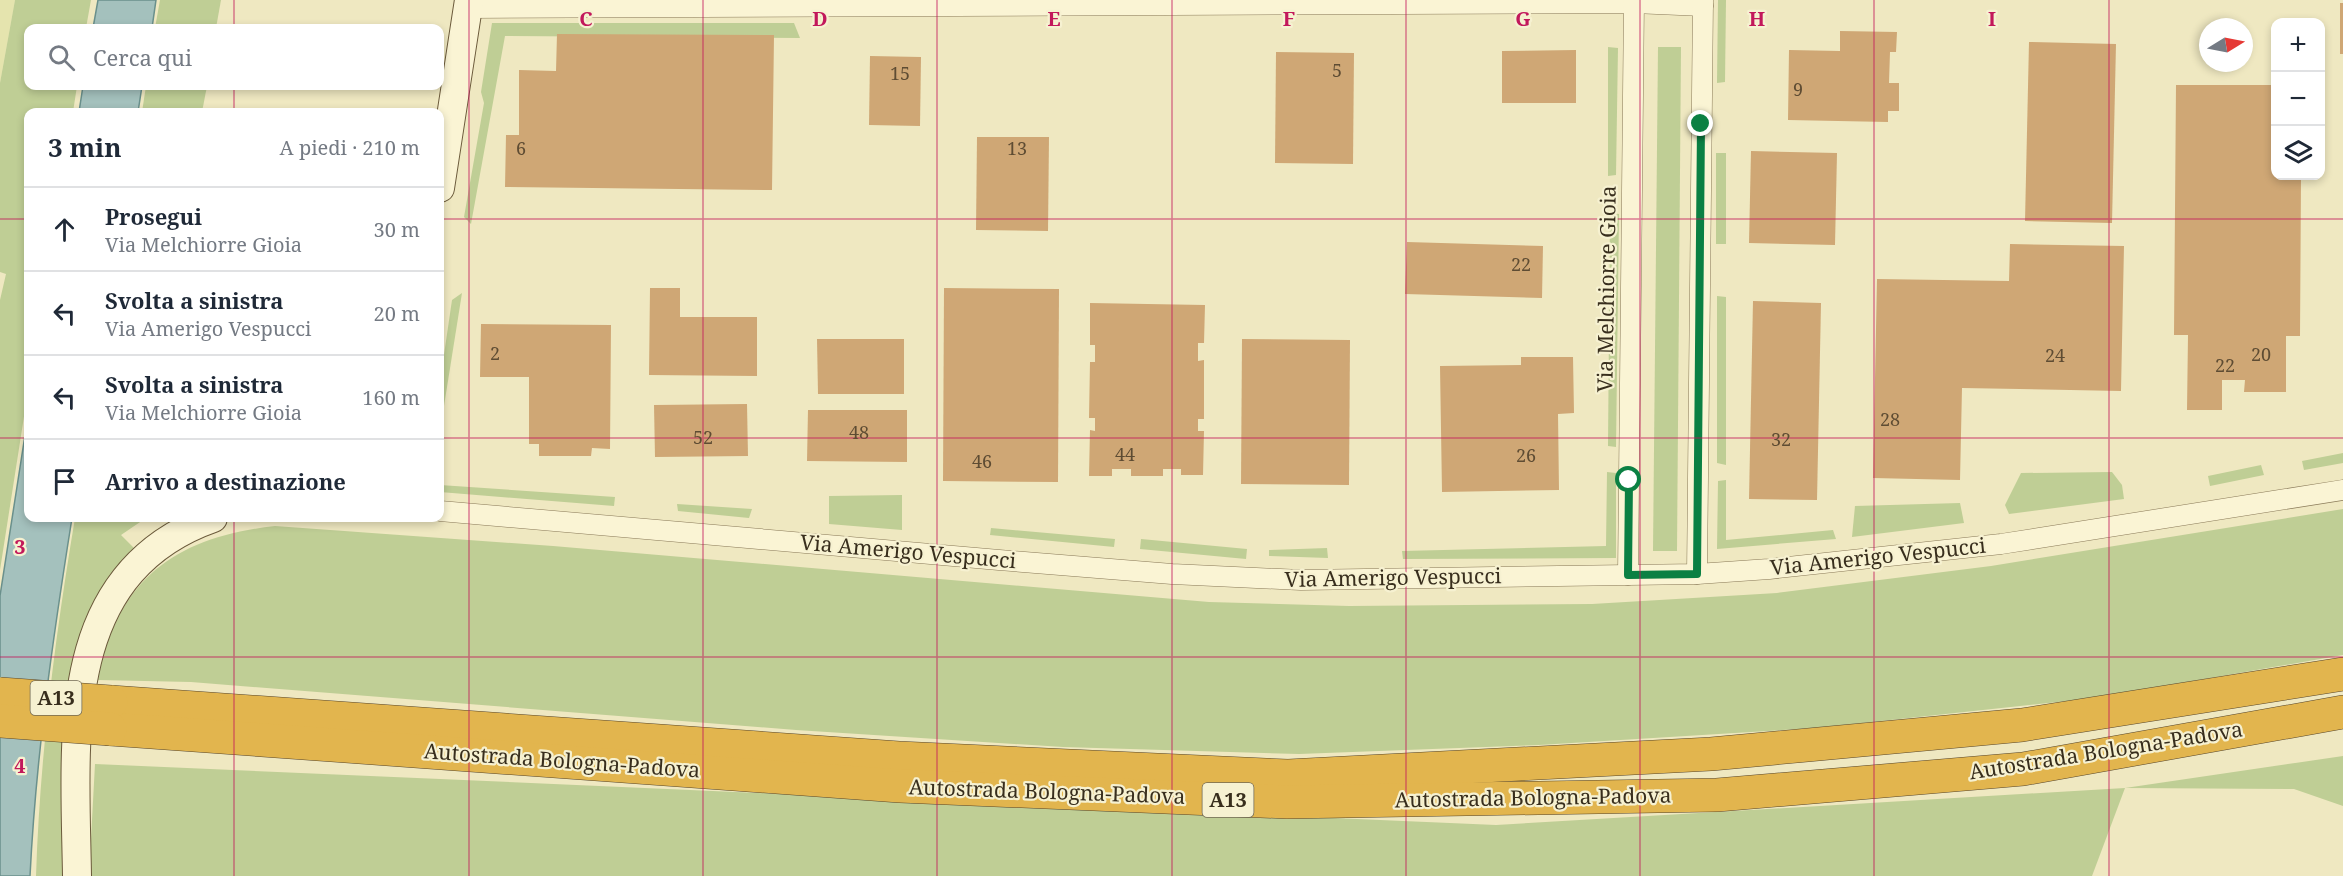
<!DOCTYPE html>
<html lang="it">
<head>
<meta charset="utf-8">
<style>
  body { margin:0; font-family:"Noto Serif",serif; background:#f2f2f3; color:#1f2937 }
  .controls { position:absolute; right:18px; top:18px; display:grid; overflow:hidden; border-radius:12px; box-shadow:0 3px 9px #0003 }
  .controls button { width:54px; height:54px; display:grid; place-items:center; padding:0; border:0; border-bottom:2px solid #e0e1e3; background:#fff; color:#1f2937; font:30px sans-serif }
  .compass { position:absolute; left:2199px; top:18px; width:54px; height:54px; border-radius:50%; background:#fff; box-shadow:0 3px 9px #0003; rotate:80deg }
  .stop { position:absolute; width:18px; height:18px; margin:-14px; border:4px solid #0b8043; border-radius:50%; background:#fff }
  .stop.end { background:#0b8043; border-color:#fff; box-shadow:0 2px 6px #0008 }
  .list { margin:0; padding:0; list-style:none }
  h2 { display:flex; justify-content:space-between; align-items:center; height:78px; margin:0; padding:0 24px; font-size:26px }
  h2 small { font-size:20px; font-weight:400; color:#747a83 }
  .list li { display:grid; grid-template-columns:39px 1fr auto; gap:18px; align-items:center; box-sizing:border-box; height:84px; padding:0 24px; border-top:2px solid #e0e1e3 }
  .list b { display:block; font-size:22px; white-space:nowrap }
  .list p { margin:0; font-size:20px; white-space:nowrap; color:#747a83 }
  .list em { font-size:20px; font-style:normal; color:#747a83 }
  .icon { flex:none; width:33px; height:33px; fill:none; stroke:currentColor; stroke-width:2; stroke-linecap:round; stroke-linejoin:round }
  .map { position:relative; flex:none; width:2343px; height:876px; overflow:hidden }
  .search { position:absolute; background:#fff; box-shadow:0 3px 9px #0003; left:24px; top:24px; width:420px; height:66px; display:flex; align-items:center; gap:15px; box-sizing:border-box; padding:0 21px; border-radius:12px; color:#747a83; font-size:22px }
  .panel { position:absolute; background:#fff; box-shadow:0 3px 9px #0003; left:24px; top:108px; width:420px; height:414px; border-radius:12px }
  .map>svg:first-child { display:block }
</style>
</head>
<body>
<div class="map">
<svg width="2343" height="876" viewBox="0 0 2343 876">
  <rect width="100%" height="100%" fill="#efe8c1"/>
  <polygon fill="#e5e4ae" points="0,0 15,0 0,83"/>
  <g fill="#bfce95">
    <polygon points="15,0 91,0 86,28 28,28 28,86 77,86 73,112 28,112 28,391 0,570 0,300 6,274 0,272 0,83"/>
    <polygon points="160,0 221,0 216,28 155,28"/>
    <polygon points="1718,0 1726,0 1725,82 1717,83"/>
    <polygon points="492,23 794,23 800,38 505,36 471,224 464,217 484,103 481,92"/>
    <polygon points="1608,47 1618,48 1616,175 1608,176"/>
    <polygon points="1658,47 1681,47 1677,551 1653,551"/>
    <polygon points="146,86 207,86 202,112 142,112"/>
    <rect x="1716" y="153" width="10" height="91"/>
    <polygon points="1610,213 1619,214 1616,447 1608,446"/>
    <polygon points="462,293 440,431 440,382 452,300"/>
    <polygon points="1717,296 1726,297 1726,465 1717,463"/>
    <polygon points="2343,453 2343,463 2304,470 2302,461"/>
    <polygon points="2261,465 2264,475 2210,486 2208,476"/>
    <polygon points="1607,472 1616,473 1616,558 1403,559 1402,551 1606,546"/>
    <polygon points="2112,472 2122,485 2124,499 2009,514 2005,505 2021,473"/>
    <polygon points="1726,480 1726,540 1833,530 1836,539 1717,549 1718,481"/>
    <polygon points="440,485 615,497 614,506 440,492"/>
    <polygon points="902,495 902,530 829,524 829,496"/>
    <polygon points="1960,503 1964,523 1852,537 1855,506"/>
    <polygon points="677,504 752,509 749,518 678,511"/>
    <path d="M2343,509V655L2095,698L1816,728L1539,745L1299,754L1063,747L796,730L191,682L98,680C117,578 177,537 275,526L553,546L1209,602L1349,606L1592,604L1777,593L1991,566Z"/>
    <path d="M75,518H146L121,535L135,549C97,587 81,621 73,674L65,876H36C40,755 55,637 75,518Z"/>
    <polygon points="991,528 1115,539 1114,547 990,535"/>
    <polygon points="1141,539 1247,549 1246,559 1140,549"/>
    <polygon points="1327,548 1328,558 1269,556 1269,550"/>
    <polygon points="2343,756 2343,806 2294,789 2125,788 2092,876 89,876 95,764 1496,825 2125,788"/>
  </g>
  <g fill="#a4c1bd" stroke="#6a908c" stroke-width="1.5">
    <polygon points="98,0 156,0 152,28 93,28"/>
    <polygon points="83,86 142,86 138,112 79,112"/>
    <path d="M28,416V518H72C53,637 36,755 30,876H0V596Z"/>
  </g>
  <g fill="#cfa775">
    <rect x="2340" y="3" width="3" height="51"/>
    <polygon points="1840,31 1897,32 1896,52 1890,52 1889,83 1899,83 1899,111 1888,111 1888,122 1788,120 1789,50 1840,51"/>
    <polygon points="557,34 774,35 772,190 505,187 506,135 519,135 519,70 556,71"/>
    <polygon points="2029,42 2116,44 2112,223 2025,221"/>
    <polygon points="1576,50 1576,103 1502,103 1502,51"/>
    <polygon points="1276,52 1354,53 1353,164 1275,163"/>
    <polygon points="870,56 921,57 920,126 869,125"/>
    <polygon points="2176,85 2276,85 2276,176 2301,176 2300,336 2286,336 2286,392 2244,392 2245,380 2222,380 2222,410 2187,410 2188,335 2174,335"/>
    <polygon points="977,137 1049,137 1048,231 976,230"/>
    <polygon points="1751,151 1837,153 1835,245 1749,243"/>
    <polygon points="1407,242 1543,246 1542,298 1405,294"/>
    <polygon points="2010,244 2124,246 2121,391 1962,388 1960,480 1873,478 1877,279 2009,281"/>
    <polygon points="650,288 680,288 680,317 757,317 757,376 649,375"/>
    <polygon points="944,288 1059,289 1058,482 943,481"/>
    <polygon points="1753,301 1821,303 1817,500 1749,499"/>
    <polygon points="1090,303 1205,305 1204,343 1198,343 1198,361 1204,360 1204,419 1198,419 1198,431 1204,431 1203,475 1181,475 1181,469 1163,469 1163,476 1131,476 1131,469 1112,469 1112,476 1089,476 1090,430 1095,431 1095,418 1089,418 1090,362 1095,362 1095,345 1090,345"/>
    <polygon points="481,324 611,325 610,449 592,448 591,456 539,456 539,444 529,444 529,377 480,377"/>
    <polygon points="817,339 904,339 904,394 818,394"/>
    <polygon points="1242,339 1350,340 1349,485 1241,484"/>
    <polygon points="1521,357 1573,357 1574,413 1558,414 1559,490 1442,492 1440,366 1521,365"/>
    <polygon points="747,404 748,456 655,457 654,405"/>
    <polygon points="808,410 907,410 907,462 807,461"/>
  </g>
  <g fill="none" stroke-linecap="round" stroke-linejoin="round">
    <g stroke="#897958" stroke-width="21">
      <g id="street">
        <polyline points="468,8 1634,3 1703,6"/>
        <polyline points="440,511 999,560 1172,574 1301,580 1697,574 1769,569 2001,544 2343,490"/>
        <polyline points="1697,574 1703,0"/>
        <polyline points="1628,575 1634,0"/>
      </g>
    </g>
    <g stroke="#6b5a3b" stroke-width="30">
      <g id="secondary">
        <polyline points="440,188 469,0"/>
        <path d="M77,876C75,740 57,573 213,518"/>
      </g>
    </g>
    <g stroke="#57462c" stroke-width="34">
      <g id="highway">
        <polyline points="111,702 899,758 1288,776 1711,754 2022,725 2343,674"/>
        <polyline points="110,729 900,786 1287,802 1717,795 2023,769 2343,712"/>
      </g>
    </g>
    <use href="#street" stroke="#faf4d4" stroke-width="20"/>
    <use href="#secondary" stroke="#faf4d4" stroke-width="28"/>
    <use href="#highway" stroke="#e2b54e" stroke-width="33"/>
    <g stroke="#57462c" stroke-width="34" stroke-linecap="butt">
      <g id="highway-bridge">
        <polyline points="0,694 111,702"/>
        <polyline points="0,721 110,729"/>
      </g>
    </g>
    <use href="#highway-bridge" stroke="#e2b54e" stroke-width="33"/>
  </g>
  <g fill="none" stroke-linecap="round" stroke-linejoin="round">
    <polyline stroke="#0b8043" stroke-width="8" points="1629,480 1628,575 1697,574 1701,124"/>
  </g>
  <path fill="none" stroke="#c2185b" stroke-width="1.5" stroke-opacity="0.55" d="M234,0V28M469,0V876M703,0V876M937,0V876M1172,0V876M1406,0V876M1640,0V876M1874,0V876M2109,0V876M234,86V112M0,219H28M440,219H2343M0,438H28M440,438H2343M234,518V876M0,657H2343"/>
  <g text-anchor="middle" stroke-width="4.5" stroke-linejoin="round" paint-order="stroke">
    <g font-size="18" fill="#5e4c33">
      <text x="1337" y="77">5</text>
      <text x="900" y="80">15</text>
      <text x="1798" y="96">9</text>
      <text x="521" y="155">6</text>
      <text x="1017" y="155">13</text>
      <text x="1521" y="271">22</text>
      <text x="495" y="360">2</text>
      <text x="2261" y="361">20</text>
      <text x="2055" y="362">24</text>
      <text x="2225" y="372">22</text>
      <text x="1890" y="426">28</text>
      <text x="859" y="439">48</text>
      <text x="703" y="444">52</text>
      <text x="1781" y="446">32</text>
      <text x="1125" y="461">44</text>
      <text x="1526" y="462">26</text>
      <text x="982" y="468">46</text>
    </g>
    <g fill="#f6f1d1" stroke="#716853" stroke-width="1.5">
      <rect x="30.5" y="681" width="51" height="34" rx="4.5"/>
      <rect x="1202.5" y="783" width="51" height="34" rx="4.5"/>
    </g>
    <g font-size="20" font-weight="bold" fill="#382e1d">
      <text x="56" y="705">A13</text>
      <text x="1228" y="807">A13</text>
    </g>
    <g font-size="21" fill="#382e1d" stroke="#f6f1d1">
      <text transform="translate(1607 289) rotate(-89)" y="7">Via Melchiorre Gioia</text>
      <text transform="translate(908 552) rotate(5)" y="7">Via Amerigo Vespucci</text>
      <text transform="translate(1878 557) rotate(-6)" y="7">Via Amerigo Vespucci</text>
      <text transform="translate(1393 578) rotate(-1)" y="7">Via Amerigo Vespucci</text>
      <text transform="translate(2106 751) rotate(-9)" y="7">Autostrada Bologna-Padova</text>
      <text transform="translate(562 761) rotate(4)" y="7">Autostrada Bologna-Padova</text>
      <text transform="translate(1047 792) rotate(2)" y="7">Autostrada Bologna-Padova</text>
      <text transform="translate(1533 798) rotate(-1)" y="7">Autostrada Bologna-Padova</text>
    </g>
  </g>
  <g font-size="20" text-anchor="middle" font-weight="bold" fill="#c2185b" stroke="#f6f1d1" stroke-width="4.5" stroke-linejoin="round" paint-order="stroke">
    <text x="586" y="26">C</text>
    <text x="820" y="26">D</text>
    <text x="1054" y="26">E</text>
    <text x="1289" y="26">F</text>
    <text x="1523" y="26">G</text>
    <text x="1757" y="26">H</text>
    <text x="1992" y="26">I</text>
    <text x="20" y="554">3</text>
    <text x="20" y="773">4</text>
  </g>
</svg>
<div class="controls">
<button>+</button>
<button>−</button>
<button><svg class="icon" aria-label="layers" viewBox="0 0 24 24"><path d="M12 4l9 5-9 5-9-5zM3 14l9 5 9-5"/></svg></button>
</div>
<svg class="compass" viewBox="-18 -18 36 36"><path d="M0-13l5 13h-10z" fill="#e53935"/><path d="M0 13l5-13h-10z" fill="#747a83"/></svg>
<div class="stop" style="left:1629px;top:480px"></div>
<div class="stop end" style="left:1701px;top:124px"></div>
<div class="search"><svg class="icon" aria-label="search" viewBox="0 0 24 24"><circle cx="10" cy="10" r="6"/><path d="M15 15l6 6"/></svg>Cerca qui</div>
<section class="panel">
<h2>3 min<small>A piedi · 210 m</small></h2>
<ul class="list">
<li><svg class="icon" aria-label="ahead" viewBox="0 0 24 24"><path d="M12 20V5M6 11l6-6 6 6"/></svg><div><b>Prosegui</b><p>Via Melchiorre Gioia</p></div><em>30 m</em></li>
<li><svg class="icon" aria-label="left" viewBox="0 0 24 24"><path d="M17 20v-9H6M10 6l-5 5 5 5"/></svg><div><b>Svolta a sinistra</b><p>Via Amerigo Vespucci</p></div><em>20 m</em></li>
<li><svg class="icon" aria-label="left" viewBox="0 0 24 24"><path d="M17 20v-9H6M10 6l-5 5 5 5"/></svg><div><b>Svolta a sinistra</b><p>Via Melchiorre Gioia</p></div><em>160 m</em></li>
<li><svg class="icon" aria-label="arrive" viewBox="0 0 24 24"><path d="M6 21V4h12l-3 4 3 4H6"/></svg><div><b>Arrivo a destinazione</b></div></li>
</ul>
</section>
</div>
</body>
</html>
